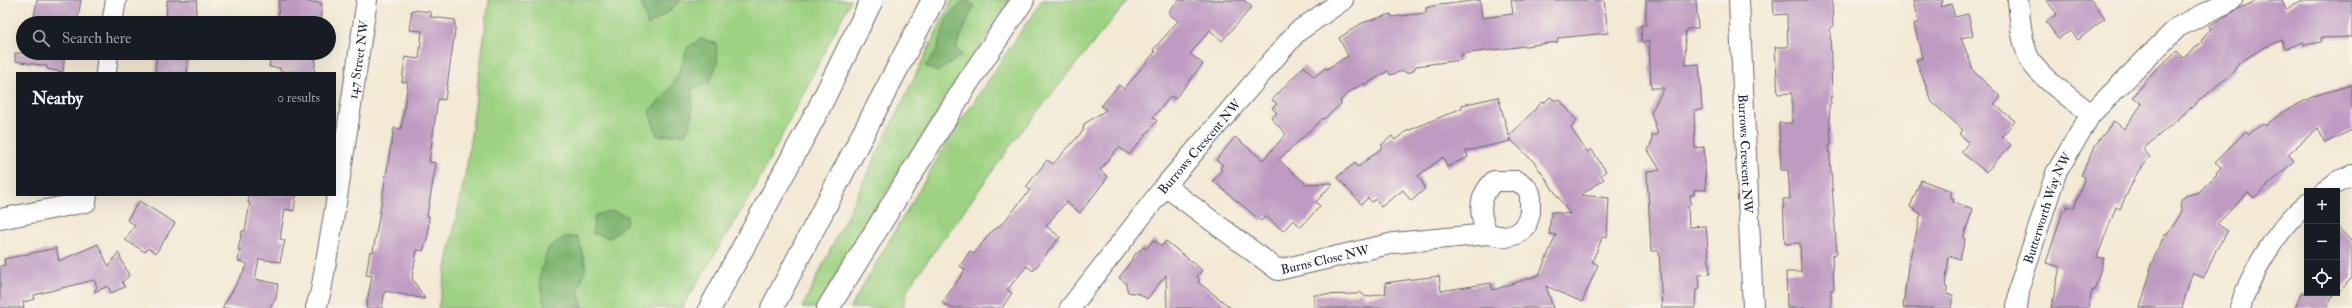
<!DOCTYPE html>
<html lang="en">
<head>
<meta charset="utf-8">
<style>
  body { margin:0; font-family:"IM FELL Double Pica",serif; background:#242831; color:#f1f3f6 }
  .controls { position:absolute; right:12px; bottom:12px; display:grid; overflow:hidden; border-radius:0px; box-shadow:0 4px 16px #0002 }
  .controls button { width:36px; height:36px; display:grid; place-items:center; padding:0; border:0; border-bottom:1px solid #363941; background:#171b24; color:#f1f3f6; font:20px sans-serif }
  .list { margin:0; padding:0; list-style:none }
  h2 { display:flex; justify-content:space-between; align-items:center; height:52px; margin:0; padding:0 16px; font-size:17px }
  h2 small { font-size:13px; font-weight:400; color:#9ea1a6 }
  .icon { flex:none; width:22px; height:22px; fill:none; stroke:currentColor; stroke-width:2; stroke-linecap:round; stroke-linejoin:round }
  .map { position:relative; flex:none; width:2352px; height:308px; overflow:hidden }
  .search { position:absolute; background:#171b24; box-shadow:0 4px 16px #0002; left:16px; top:16px; width:320px; height:44px; display:flex; align-items:center; gap:10px; box-sizing:border-box; padding:0 14px; border-radius:22px; color:#9ea1a6; font-size:15px }
  .panel { position:absolute; background:#171b24; box-shadow:0 4px 16px #0002; left:16px; top:72px; width:320px; height:124px; border-radius:0px }
  .map>svg:first-child { display:block }
</style>
</head>
<body>
<div class="map">
<svg width="2352" height="308" viewBox="0 0 2352 308">
  <rect width="100%" height="100%" fill="#f7f3e8"/>
  <filter id="ink" filterUnits="userSpaceOnUse"><feTurbulence type="fractalNoise" baseFrequency=".025" numOctaves="2"/><feDisplacementMap in="SourceGraphic" scale="8" xChannelSelector="R" yChannelSelector="G"/><feConvolveMatrix kernelMatrix="1 2 1 2 8 2 1 2 1" color-interpolation-filters="sRGB"/></filter>
  <filter id="wash" filterUnits="userSpaceOnUse"><feTurbulence type="fractalNoise" baseFrequency=".012" numOctaves="4" result="noise"/><feDisplacementMap in="SourceGraphic" scale="16" xChannelSelector="R" yChannelSelector="G"/><feGaussianBlur stdDeviation="0.9" result="paint"/><feColorMatrix in="noise" values="0 0 0 0 0 0 0 0 0 0 0 0 0 0 0 0 0 1.4 0 .05"/><feComposite in="paint" operator="in"/></filter>
  <g filter="url(#wash)">
    <rect width="100%" height="100%" fill="#f3e9d4"/>
    <g fill="#9ed282" stroke="#607a5e">
      <polygon points="489,0 851,0 755,188 682,308 438,308 467,165"/>
      <polygon points="952,0 1010,0 895,177 816,308 802,308"/>
      <polygon points="1042,0 1128,0 1017,137 908,288 903,308 850,308 949,139"/>
    </g>
    <g fill="#7eb470" stroke="#506b56">
      <polygon points="640,0 681,0 671,10 648,26"/>
      <polygon points="964,0 974,5 956,48 962,55 937,72 925,66 936,52 947,18"/>
      <path d="M701,39L716,43L718,62L709,83L692,89V119L686,134L657,136L649,111C671,91 679,78 687,48Z"/>
      <polygon points="613,211 627,216 626,224 610,238 592,233 595,215"/>
      <polygon points="564,237 578,237 586,267 578,292 583,308 545,308 539,278 548,248"/>
    </g>
    <g id="blocks">
      <g fill="#bf9bc2">
        <polygon points="37,0 81,0 77,23 33,23"/>
        <polygon points="167,0 197,0 195,23 166,23"/>
        <polygon points="279,0 308,0 308,2 322,3 320,21 278,23"/>
        <polygon points="1179,0 1244,0 1252,7 1222,41 1210,30 1190,54 1203,64 1175,99 1171,96 1153,117 1157,121 1130,154 1128,154 1119,147 1100,170 1108,177 1080,213 1066,202 1046,226 1060,237 1033,271 1027,266 1007,290 1012,293 1002,308 951,308 942,303 965,270 960,266 970,251 974,254 990,233 1003,223 1030,190 1026,187 1047,160 1053,164 1083,131 1084,124 1106,110 1101,106 1119,85 1124,89 1155,52 1153,50 1178,21 1168,13"/>
        <polygon points="1480,0 1482,18 1513,14 1511,0 1604,0 1608,33 1557,38 1558,42 1461,54 1461,60 1416,66 1413,71 1407,73 1403,71 1390,75 1388,71 1365,85 1364,83 1351,91 1340,101 1341,104 1324,119 1323,118 1279,160 1306,184 1333,183 1316,202 1320,206 1301,227 1293,220 1283,231 1266,216 1261,221 1213,181 1222,170 1220,168 1223,165 1216,160 1235,137 1263,160 1286,134 1271,118 1277,113 1272,108 1277,104 1272,100 1304,66 1314,77 1325,68 1327,69 1348,56 1339,38 1362,23 1391,14 1392,17 1426,13 1426,8 1432,6"/>
        <polygon points="1646,0 1696,0 1698,28 1687,29 1687,31 1685,31 1686,65 1699,64 1702,110 1694,110 1695,148 1704,147 1706,190 1694,190 1694,195 1690,195 1691,203 1688,206 1689,227 1706,226 1710,274 1699,275 1700,289 1696,290 1695,308 1662,308 1659,251 1651,251 1647,171 1660,170 1648,150 1652,142 1652,135 1658,135 1651,112 1664,88 1651,88 1649,41 1642,42 1641,25 1646,25"/>
        <polygon points="1773,0 1832,0 1833,27 1830,27 1832,97 1830,97 1831,104 1829,105 1831,145 1829,145 1837,254 1832,255 1834,289 1831,290 1831,308 1787,308 1786,272 1801,272 1800,243 1785,244 1783,199 1790,199 1788,170 1781,170 1779,123 1792,123 1792,93 1778,94 1775,47 1788,47 1787,14 1774,15"/>
        <polygon points="1913,0 1943,0 1941,7 1951,4 1955,17 1968,14 1973,35 1961,38 1974,72 2001,97 1994,104 2015,121 2002,137 2011,145 1986,172 1961,152 1969,142 1959,134 1963,130 1932,102 1916,60 1922,58 1914,24 1918,23"/>
        <polygon points="2046,0 2091,0 2105,18 2078,40 2071,31 2058,38 2046,22 2057,14"/>
        <polygon points="2259,0 2282,0 2286,10 2299,0 2352,0 2352,37 2321,38 2321,42 2304,45 2304,42 2285,49 2282,40 2263,48 2239,63 2233,72 2143,149 2150,157 2135,177 2120,209 2116,207 2097,257 2104,258 2094,291 2092,290 2088,308 2051,308 2060,267 2046,263 2063,211 2065,211 2067,206 2074,208 2085,177 2081,175 2096,144 2114,121 2124,129 2142,104 2133,97 2155,70 2177,51 2183,58 2201,43 2203,37 2211,29 2209,26 2240,8"/>
        <polygon points="412,10 431,12 431,17 455,20 455,30 445,100 438,99 429,162 436,163 427,216 429,216 428,235 423,251 417,250 412,278 425,299 385,291 382,308 366,308 372,276 366,275 370,251 373,252 394,128 401,129 408,82 402,82 405,57 419,59 422,31 409,30"/>
        <polygon points="15,53 65,53 63,72 47,69 47,66 15,61"/>
        <polygon points="157,53 189,53 187,73 155,73"/>
        <polygon points="271,53 314,53 316,55 314,73 280,71 280,68 269,67"/>
        <polygon points="2352,85 2352,130 2325,143 2318,128 2288,154 2294,161 2254,198 2248,192 2217,224 2228,231 2216,250 2204,278 2192,273 2182,308 2140,308 2151,270 2149,269 2165,234 2167,235 2182,212 2181,201 2185,196 2199,192 2217,174 2216,173 2221,167 2215,162 2246,131 2249,134 2260,125 2264,123 2266,125 2283,112 2316,95"/>
        <polygon points="1498,97 1509,136 1542,102 1544,103 1550,97 1554,100 1560,100 1577,121 1571,128 1587,152 1591,149 1606,171 1601,175 1604,179 1581,195 1609,198 1607,237 1603,236 1592,262 1598,265 1582,302 1546,286 1553,308 1314,308 1314,295 1357,294 1360,292 1366,297 1386,293 1385,283 1406,280 1439,276 1441,291 1491,283 1493,290 1539,275 1556,235 1549,234 1551,212 1570,214 1534,162 1509,138 1510,141 1502,143 1466,151 1468,157 1447,167 1443,157 1418,176 1424,185 1424,190 1411,201 1403,190 1381,207 1376,199 1372,202 1368,198 1361,204 1337,177 1355,163 1358,167 1383,147 1381,145 1392,136 1395,140 1405,132 1462,108 1462,105"/>
        <polygon points="1921,180 1951,191 1951,198 1954,198 1953,202 1973,209 1963,238 1965,239 1960,259 1949,256 1945,287 1947,287 1947,294 1953,295 1951,308 1903,308 1908,266 1921,214 1910,207"/>
        <polygon points="249,195 296,195 294,211 285,209 280,239 285,240 280,262 259,259 255,279 278,284 276,298 269,308 222,308 248,264 238,261 240,250 238,250 242,231 245,231 250,203 248,203"/>
        <polygon points="139,201 175,223 156,253 148,248 145,252 125,240 135,225 127,220"/>
        <polygon points="2337,226 2352,242 2352,278 2337,293"/>
        <polygon points="1153,240 1162,246 1166,241 1202,270 1197,277 1200,279 1198,282 1231,308 1167,308 1166,275 1147,299 1140,294 1128,292 1125,282 1119,278 1137,252 1138,253 1143,247 1146,249"/>
        <polygon points="98,244 109,267 118,252 129,276 122,282 125,287 111,293 108,286 94,292 97,287 94,280 34,295 35,299 23,302 24,308 0,308 0,266 5,265 4,259 56,248 59,261"/>
        <polygon points="2302,293 2334,293 2327,308 2295,308"/>
      </g>
    </g>
  </g>
  <g filter="url(#ink)">
    <use href="#blocks" fill-opacity="0" stroke="#6b6871" stroke-width="1"/>
    <g fill="none" stroke-linecap="round" stroke-linejoin="round">
      <g stroke="#6b6871" stroke-width="22">
        <g id="street">
          <path id="s1" d="M1739,0L1753,308"/>
          <path d="M2018,0C2020,19 2021,40 2029,58C2039,78 2073,99 2091,114"/>
          <polyline points="112,23 116,0"/>
          <polyline points="106,73 108,53"/>
          <path id="s2" d="M1165,186L1278,270L1394,243L1488,234L1506,237L1517,234L1526,226L1530,213V193L1526,187L1517,181H1494C1478,197 1478,214 1488,234"/>
          <polyline points="2325,191 2338,181 2352,175"/>
          <polyline points="0,219 86,202 87,195"/>
          <path id="s3" d="M316,308L321,291L337,197L367,0"/>
          <path id="s4" d="M1070,308L1165,186L1297,32L1343,0"/>
          <path id="s5" d="M2017,308L2020,285L2056,173L2091,114L2178,27L2232,0"/>
          <path d="M2240,308C2249,275 2280,225 2307,204"/>
        </g>
      </g>
      <g stroke="#6b6871" stroke-width="24">
        <g id="highway">
          <polyline points="710,308 815,116 872,0"/>
          <polyline points="772,308 933,0"/>
          <polyline points="828,308 968,82 1023,0"/>
        </g>
      </g>
      <use href="#street" stroke="#fff" stroke-width="20"/>
      <use href="#highway" stroke="#fff" stroke-width="22"/>
    </g>
  </g>
  <g text-anchor="middle" stroke-width="3" stroke-linejoin="round" paint-order="stroke">
    <g font-size="13" fill="#22223b" stroke="#f7f3e8">
      <text dy="5" stroke="none"><textPath href="#s3" startOffset="252">147 Street NW</textPath></text>
      <text dy="5" stroke="none"><textPath href="#s4" startOffset="207">Burrows Crescent NW</textPath></text>
      <text dy="5" stroke="none"><textPath href="#s1" startOffset="154">Burrows Crescent NW</textPath></text>
      <text dy="5" stroke="none"><textPath href="#s5" startOffset="105">Butterworth Way NW</textPath></text>
      <text dy="5" stroke="none"><textPath href="#s2" startOffset="189">Burns Close NW</textPath></text>
    </g>
  </g>
</svg>
<div class="controls">
<button>+</button>
<button>−</button>
<button><svg class="icon" aria-label="locate" viewBox="0 0 24 24"><circle cx="12" cy="12" r="6"/><path d="M12 2v4M12 18v4M2 12h4M18 12h4"/></svg></button>
</div>
<div class="search"><svg class="icon" aria-label="search" viewBox="0 0 24 24"><circle cx="10" cy="10" r="6"/><path d="M15 15l6 6"/></svg>Search here</div>
<section class="panel">
<h2>Nearby<small>0 results</small></h2>
<ul class="list">
</ul>
</section>
</div>
</body>
</html>
